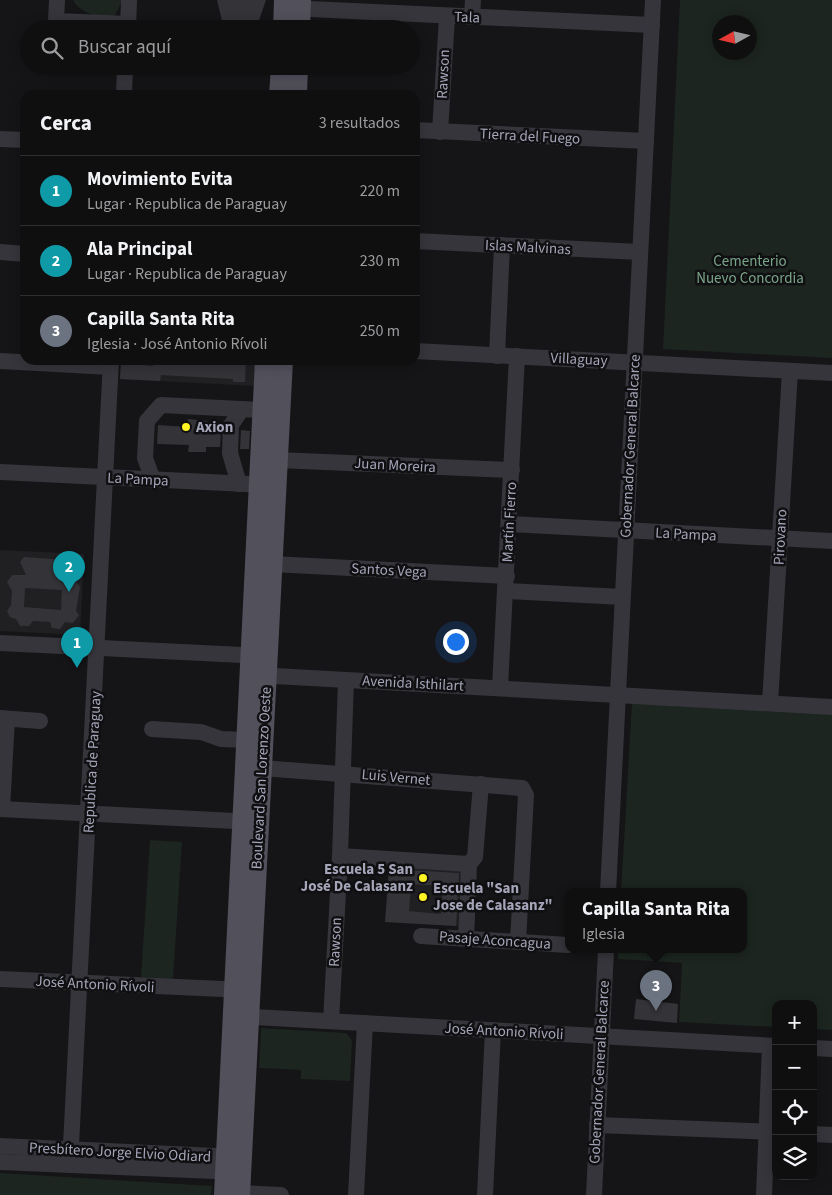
<!DOCTYPE html>
<html lang="es">
<head>
<meta charset="utf-8">
<style>
  body { margin:0; font-family:"Source Sans 3",sans-serif; background:#1e1d1e; color:#f1f3f6 }
  .controls { position:absolute; right:15px; bottom:15px; display:grid; overflow:hidden; border-radius:10px; box-shadow:0 2px 12px #0003 }
  .controls button { width:45px; height:45px; display:grid; place-items:center; padding:0; border:0; border-bottom:1px solid #302f30; background:#100f10; color:#f1f3f6; font:25px sans-serif }
  .compass { position:absolute; left:712px; top:15px; width:45px; height:45px; border-radius:50%; background:#100f10; box-shadow:0 2px 12px #0003; rotate:262deg }
  .you { position:absolute; left:455px; top:641px; width:18px; height:18px; margin:-12px; border:4px solid #fff; border-radius:50%; background:#1a73e8; box-shadow:0 0 0 8px #1a73e833 }
  .badge { display:grid; place-items:center; width:32px; height:32px; border-radius:50%; background:#fff523; color:#fff; font-size:16px; font-weight:700 }
  .pin { position:absolute; translate:-50% -41px; filter:drop-shadow(0 1px 2px #0008) }
  .pin::after { content:''; position:absolute; top:26px; width:18px; height:15px; background:inherit; clip-path:polygon(0 0,100% 0,50% 100%) }
  .popup { position:absolute; left:565px; top:888px; width:182px; height:65px; box-sizing:border-box; display:grid; place-content:center; border-radius:10px; background:#100f10; filter:drop-shadow(0 1px 4px #0005); font-size:16px; white-space:nowrap; color:#9c9c9f }
  .popup b { font-size:19px; color:#f1f3f6 }
  .popup::after { content:''; position:absolute; left:50%; top:100%; margin-left:-10px; border:10px solid transparent; border-top-color:#100f10 }
  .list { margin:0; padding:0; list-style:none }
  h2 { display:flex; justify-content:space-between; align-items:center; height:65px; margin:0; padding:0 20px; font-size:21px }
  h2 small { font-size:16px; font-weight:400; color:#9c9c9f }
  .list li { display:grid; grid-template-columns:32px 1fr auto; gap:15px; align-items:center; box-sizing:border-box; height:70px; padding:0 20px; border-top:1px solid #302f30 }
  .list b { display:block; font-size:19px; white-space:nowrap }
  .list p { margin:0; font-size:16px; white-space:nowrap; color:#9c9c9f }
  .list em { font-size:16px; font-style:normal; color:#9c9c9f }
  .icon { flex:none; width:28px; height:28px; fill:none; stroke:currentColor; stroke-width:2; stroke-linecap:round; stroke-linejoin:round }
  .map { position:relative; flex:none; width:832px; height:1195px; overflow:hidden }
  .search { position:absolute; background:#100f10; box-shadow:0 2px 12px #0003; left:20px; top:20px; width:400px; height:55px; display:flex; align-items:center; gap:12px; box-sizing:border-box; padding:0 18px; border-radius:28px; color:#9c9c9f; font-size:19px }
  .panel { position:absolute; background:#100f10; box-shadow:0 2px 12px #0003; left:20px; top:90px; width:400px; height:275px; border-radius:15px }
  .map>svg:first-child { display:block }
</style>
</head>
<body>
<div class="map">
<svg width="832" height="1195" viewBox="0 0 832 1195">
  <rect width="100%" height="100%" fill="#151416"/>
  <g fill="#202023">
    <polygon points="121,360 257,360 255,386 120,379"/>
    <polygon points="0,550 84,554 80,635 0,631"/>
    <polygon points="389,867 461,871 458,926 386,922"/>
  </g>
  <g fill="#1c251f" fill-rule="evenodd">
    <path d="M73,0H122L116,14L110,19C97,17 79,12 73,0Z"/>
    <path d="M680,0H832V358L663,349ZM750,22V52H720V22Z"/>
    <polygon points="632,703 832,714 832,1030 813,1029 813,1004 776,1004 776,1027 679,1022 682,963 618,959 618,950 744,950 744,892 621,892"/>
    <polygon points="150,840 182,842 173,979 141,977"/>
    <polygon points="261,1028 346,1033 352,1040 350,1081 301,1079 301,1070 259,1068"/>
    <polygon points="0,1173 212,1186 211,1195 0,1195"/>
  </g>
  <g fill="#343438" fill-rule="evenodd">
    <polygon points="217,0 266,0 256,29 224,29"/>
    <polygon points="121,360 130,360 129,364 153,366 153,361 171,363 171,360 246,360 245,382 233,382 233,379 161,375 160,381 120,379"/>
    <polygon points="188,419 208,421 207,428 221,429 220,447 206,447 206,452 188,452 189,445 157,444 158,425 188,427"/>
    <polygon points="241,430 250,431 249,449 240,449"/>
    <path d="M24,557L66,560L69,567L62,578H74L80,587L76,611L79,615L73,623L65,622L60,629L52,628L50,622L33,621L29,626H20L16,619L10,617L7,611L11,605L12,591L7,582L12,575H26L20,562ZM25,588L62,590L61,610L24,607Z"/>
    <path d="M389,869L459,873L456,926L385,922ZM411,884L443,886L441,914L409,911Z"/>
    <polygon points="636,999 678,1004 677,1023 634,1019"/>
  </g>
  <g fill="none" stroke-linecap="round" stroke-linejoin="round">
    <g stroke="#36353c" stroke-width="16">
      <polyline points="57,0 56,21 128,24"/>
      <polyline points="288,8 652,25"/>
      <polyline points="472,17 473,0"/>
      <polyline points="128,29 129,0"/>
      <polyline points="124,95 125,66"/>
      <polyline points="415,130 646,141"/>
      <polyline points="440,132 447,17"/>
      <polyline points="0,139 25,140"/>
      <polyline points="415,241 640,252"/>
      <polyline points="0,252 25,254"/>
      <polyline points="415,351 832,373"/>
      <polyline points="497,356 502,245"/>
      <polyline points="0,361 110,367"/>
      <polyline points="278,460 512,470"/>
      <polyline points="0,472 269,485"/>
      <polyline points="153,480 145,458 147,421 161,405 263,410"/>
      <polyline points="239,484 230,453 231,425 242,409"/>
      <polyline points="510,524 832,541"/>
      <polyline points="272,564 507,576"/>
      <polyline points="506,591 622,597"/>
      <polyline points="0,643 242,655 250,658 274,676 832,707"/>
      <polyline points="500,687 517,356"/>
      <polyline points="770,703 790,371"/>
      <polyline points="0,718 40,721"/>
      <polyline points="152,729 201,732 221,739 247,740"/>
      <polyline points="262,768 522,788 526,795 518,942"/>
      <polyline points="0,809 255,822"/>
      <polyline points="2,809 7,719"/>
      <polyline points="340,856 469,864"/>
      <polyline points="469,864 475,857 481,784"/>
      <polyline points="608,892 653,0"/>
      <polyline points="421,936 568,945"/>
      <polyline points="466,939 469,864"/>
      <polyline points="0,979 245,990"/>
      <polyline points="237,1016 776,1046"/>
      <polyline points="331,1021 340,856 346,680"/>
      <polyline points="813,1048 832,1049"/>
      <polyline points="597,1125 776,1132"/>
      <polyline points="813,1134 832,1135"/>
      <polyline points="0,1146 236,1157"/>
      <polyline points="0,1162 238,1172"/>
      <polyline points="70,1165 111,360"/>
      <polyline points="240,1193 281,1195"/>
      <polyline points="356,1195 365,1023"/>
      <polyline points="485,1195 493,1030"/>
      <polyline points="594,1195 606,950"/>
      <polyline points="764,1195 770,1046"/>
    </g>
    <g stroke="#51505b" stroke-width="20">
      <polyline points="283,29 284,0"/>
      <polyline points="300,29 301,0"/>
      <polyline points="279,95 281,66"/>
      <polyline points="297,95 298,66"/>
      <polyline points="224,1195 265,360"/>
      <polyline points="240,1195 283,360"/>
    </g>
  </g>
  <g fill="#fff523" stroke="#100f11" stroke-width="2">
    <circle cx="186" cy="427" r="5"/>
    <circle cx="423" cy="878" r="5"/>
    <circle cx="423" cy="897" r="5"/>
  </g>
  <g text-anchor="middle" stroke-width="5" stroke-linejoin="round" paint-order="stroke">
    <g font-size="15" fill="#a4a5b8" stroke="#100f11">
      <text transform="translate(467 17) rotate(2)" y="5">Tala</text>
      <text transform="translate(443 74) rotate(-87)" y="5">Rawson</text>
      <text transform="translate(530 136) rotate(3)" y="5">Tierra del Fuego</text>
      <text transform="translate(528 247) rotate(3)" y="5">Islas Malvinas</text>
      <text transform="translate(579 359) rotate(3)" y="5">Villaguay</text>
      <text transform="translate(630 446) rotate(-87)" y="5">Gobernador General Balcarce</text>
      <text transform="translate(395 465) rotate(3)" y="5">Juan Moreira</text>
      <text transform="translate(138 479) rotate(3)" y="5">La Pampa</text>
      <text transform="translate(509 522) rotate(-87)" y="5">Martín Fierro</text>
      <text transform="translate(686 534) rotate(3)" y="5">La Pampa</text>
      <text transform="translate(780 537) rotate(-87)" y="5">Pirovano</text>
      <text transform="translate(389 570) rotate(3)" y="5">Santos Vega</text>
      <text transform="translate(413 683) rotate(3)" y="5">Avenida Isthilart</text>
      <text transform="translate(92 762) rotate(-87)" y="5">Republica de Paraguay</text>
      <text transform="translate(396 777) rotate(5)" y="5">Luis Vernet</text>
      <text transform="translate(261 778) rotate(-87)" y="5">Boulevard San Lorenzo Oeste</text>
      <text transform="translate(495 940) rotate(4)" y="5">Pasaje Aconcagua</text>
      <text transform="translate(335 942) rotate(-87)" y="5">Rawson</text>
      <text transform="translate(95 984) rotate(3)" y="5">José Antonio Rívoli</text>
      <text transform="translate(504 1031) rotate(3)" y="5">José Antonio Rívoli</text>
      <text transform="translate(599 1072) rotate(-87)" y="5">Gobernador General Balcarce</text>
      <text transform="translate(120 1152) rotate(3)" y="5">Presbítero Jorge Elvio Odiard</text>
    </g>
    <g font-size="15" fill="#79a589" stroke="#100f11">
      <text x="750" y="266">Cementerio<tspan x="750" dy="17">Nuevo Concordia</tspan></text>
    </g>
    <g font-size="15" font-weight="bold" fill="#a4a5b8" stroke="#100f11" text-anchor="start">
      <text x="196" y="432">Axion</text>
      <text x="413" y="874" text-anchor="end">Escuela 5 San<tspan x="413" dy="17">José De Calasanz</tspan></text>
      <text x="433" y="893">Escuela "San<tspan x="433" dy="17">Jose de Calasanz"</tspan></text>
    </g>
  </g>
</svg>
<div class="controls">
<button>+</button>
<button>−</button>
<button><svg class="icon" aria-label="locate" viewBox="0 0 24 24"><circle cx="12" cy="12" r="6"/><path d="M12 2v4M12 18v4M2 12h4M18 12h4"/></svg></button>
<button><svg class="icon" aria-label="layers" viewBox="0 0 24 24"><path d="M12 4l9 5-9 5-9-5zM3 14l9 5 9-5"/></svg></button>
</div>
<svg class="compass" viewBox="-18 -18 36 36"><path d="M0-13l5 13h-10z" fill="#e53935"/><path d="M0 13l5-13h-10z" fill="#9c9c9f"/></svg>
<div class="you"></div>
<div class="pin badge" style="left:77px;top:668px;background:#0f9aa8">1</div>
<div class="pin badge" style="left:69px;top:592px;background:#0f9aa8">2</div>
<div class="pin badge" style="left:656px;top:1011px;background:#6b7280">3</div>
<div class="popup"><b>Capilla Santa Rita</b>Iglesia</div>
<div class="search"><svg class="icon" aria-label="search" viewBox="0 0 24 24"><circle cx="10" cy="10" r="6"/><path d="M15 15l6 6"/></svg>Buscar aquí</div>
<section class="panel">
<h2>Cerca<small>3 resultados</small></h2>
<ul class="list">
<li><span class="badge" style="background:#0f9aa8">1</span><div><b>Movimiento Evita</b><p>Lugar · Republica de Paraguay</p></div><em>220 m</em></li>
<li><span class="badge" style="background:#0f9aa8">2</span><div><b>Ala Principal</b><p>Lugar · Republica de Paraguay</p></div><em>230 m</em></li>
<li><span class="badge" style="background:#6b7280">3</span><div><b>Capilla Santa Rita</b><p>Iglesia · José Antonio Rívoli</p></div><em>250 m</em></li>
</ul>
</section>
</div>
</body>
</html>
